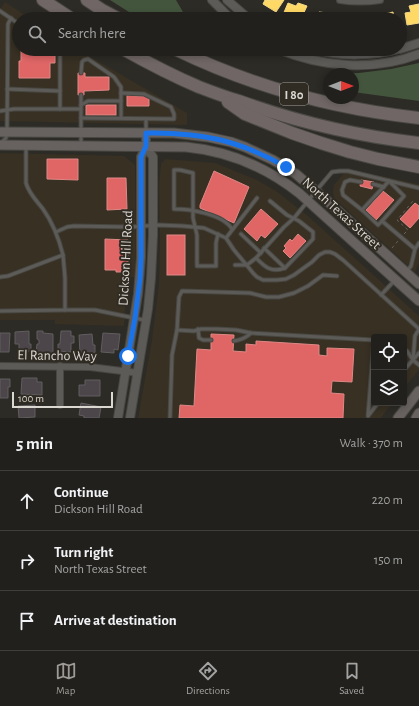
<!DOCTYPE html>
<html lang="en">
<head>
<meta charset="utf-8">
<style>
  body { margin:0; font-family:"Alegreya Sans",sans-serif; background:#2e2d29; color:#f1f3f6 }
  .controls { position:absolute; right:12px; bottom:12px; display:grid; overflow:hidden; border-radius:4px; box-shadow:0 2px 6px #0003 }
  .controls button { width:36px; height:36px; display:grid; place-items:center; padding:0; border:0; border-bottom:1px solid #3f3e3b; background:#22201c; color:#f1f3f6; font:20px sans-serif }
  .compass { position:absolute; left:323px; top:68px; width:36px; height:36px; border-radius:50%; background:#22201c; box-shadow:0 2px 6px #0003; rotate:90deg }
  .scale { position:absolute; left:12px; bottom:10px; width:101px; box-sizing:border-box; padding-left:4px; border:2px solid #dbd8d2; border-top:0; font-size:11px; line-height:14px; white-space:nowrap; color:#dbd8d2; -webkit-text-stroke:3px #302c23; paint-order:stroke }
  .stop { position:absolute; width:12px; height:12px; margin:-9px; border:3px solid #1a73e8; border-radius:50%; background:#fff }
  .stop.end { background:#1a73e8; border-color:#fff; box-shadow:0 1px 4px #0008 }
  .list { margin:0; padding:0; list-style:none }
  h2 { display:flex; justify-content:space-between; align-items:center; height:52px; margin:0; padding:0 16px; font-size:17px }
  h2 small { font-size:13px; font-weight:400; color:#a2a3a3 }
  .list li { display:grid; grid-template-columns:26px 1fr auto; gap:12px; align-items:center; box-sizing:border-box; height:60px; padding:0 16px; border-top:1px solid #3f3e3b }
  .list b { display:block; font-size:15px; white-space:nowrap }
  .list p { margin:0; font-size:13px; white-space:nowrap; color:#a2a3a3 }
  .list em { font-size:13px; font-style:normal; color:#a2a3a3 }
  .icon { flex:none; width:22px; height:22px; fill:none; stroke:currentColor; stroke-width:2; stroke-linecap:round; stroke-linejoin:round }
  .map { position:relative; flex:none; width:419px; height:418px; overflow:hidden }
  .search { position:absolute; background:#22201c; box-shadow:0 2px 6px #0003; left:12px; right:12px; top:12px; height:44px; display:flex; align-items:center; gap:10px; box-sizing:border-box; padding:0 14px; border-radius:22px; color:#a2a3a3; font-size:15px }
  .sheet { height:232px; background:#22201c }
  nav { display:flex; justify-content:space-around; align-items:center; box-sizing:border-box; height:56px; border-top:1px solid #3f3e3b; background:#22201c; font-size:11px; color:#a2a3a3 }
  nav a { display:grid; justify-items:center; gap:2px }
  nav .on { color:#9e9b96 }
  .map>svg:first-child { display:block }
</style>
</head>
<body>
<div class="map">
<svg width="419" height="418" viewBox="0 0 419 418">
  <rect width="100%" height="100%" fill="#2d2b26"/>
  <g fill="#373023">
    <polygon points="5,2 31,19 19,19 19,49 77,49 187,113 187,125 0,121 0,9"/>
    <polygon points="0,153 124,156 135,165 136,277 127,277 124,326 55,324 55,320 0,320"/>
    <polygon points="165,159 215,163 257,180 276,191 308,216 419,316 419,370 404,388 404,337 374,337 374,403 392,403 381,418 138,418 152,340 159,284 160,237 159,185 161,164"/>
    <polygon points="348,169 419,184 419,263 415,272 334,198 333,191 334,185"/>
  </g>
  <g fill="#43553d">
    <polygon points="110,0 176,0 187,19 140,19"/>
    <polygon points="419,63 419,101 353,92 353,74 334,74 359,73 391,69"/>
  </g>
  <g fill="#ffd966" stroke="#f4d986">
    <polygon points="265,0 284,0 276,12 263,4"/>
    <polygon points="288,3 296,6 298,3 307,6 301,19 287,19 282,17"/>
    <polygon points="419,4 419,23 407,25 405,13 411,12 409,6"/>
    <polygon points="319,12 328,13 327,19 311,19 311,16 318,17"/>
    <polygon points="393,12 394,19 385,19 384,14"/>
    <rect x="364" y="15" width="9" height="4"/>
    <polygon points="341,16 349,17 349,19 341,19"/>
  </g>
  <g fill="#e06666" stroke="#de8886">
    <polygon points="21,49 50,49 50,53 55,53 55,63 50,63 50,78 19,78 19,61 21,61"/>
    <polygon points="78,73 85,73 85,77 109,77 109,90 84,91 84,95 78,95"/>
    <polygon points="127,95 134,95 134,96 146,96 149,98 149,106 127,106"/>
    <rect x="86" y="105" width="30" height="10"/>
    <polygon points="47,159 78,159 78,180 47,179"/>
    <polygon points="214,171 249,187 234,223 200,208 200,205"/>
    <polygon points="107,178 126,178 127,209 107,210"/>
    <polygon points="361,180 374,182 372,189 360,186"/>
    <polygon points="383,191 394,200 376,220 366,210"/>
    <polygon points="415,203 419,206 419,218 410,228 400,219"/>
    <polygon points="261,209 278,224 265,238 261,235 257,241 244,229"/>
    <polygon points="298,234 306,241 290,258 283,251 286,248 284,246 290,239 292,241"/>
    <rect x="167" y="235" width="18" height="40"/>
    <polygon points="105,239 128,240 128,272 116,272 116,270 105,270"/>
    <polygon points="211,334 234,335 233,351 246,352 246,344 256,345 256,341 319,345 319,355 327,356 327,348 354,349 352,382 332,381 331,393 344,394 343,418 179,418 180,405 194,406 197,349 211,350"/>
  </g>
  <g fill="#4c454a" stroke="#605e5e">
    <polygon points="29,331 29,344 31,344 31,351 19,352 19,344 15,344 15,332"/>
    <polygon points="37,331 43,331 43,333 53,334 53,353 36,352 37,344 39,344 39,340 37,339"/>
    <polygon points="61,331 71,331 71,336 74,336 74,343 71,343 71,352 58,351 58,344 60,344"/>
    <polygon points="0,333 10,333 9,352 0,352"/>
    <polygon points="103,333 120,334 118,350 114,349 114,353 101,352"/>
    <polygon points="92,334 93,345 95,345 95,353 80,354 79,335"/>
    <polygon points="22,378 37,378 37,382 42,382 42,395 21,394"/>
    <polygon points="0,379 10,379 10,387 8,387 8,398 0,398"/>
    <polygon points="85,380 100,380 100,396 79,396 79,385 85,385"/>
    <polygon points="81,403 101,407 99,418 84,418 84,416 79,415"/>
    <polygon points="35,405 35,417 19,418 18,406"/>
  </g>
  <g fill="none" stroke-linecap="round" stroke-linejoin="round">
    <g stroke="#484742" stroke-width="5">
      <g id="service">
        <polyline points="0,11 19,24"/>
        <polyline points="57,49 60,51 60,109"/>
        <polyline points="81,73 82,62 84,60 88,59 114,77 121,87 121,118"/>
        <polyline points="7,89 60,91"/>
        <polyline points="81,105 88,101 121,101"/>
        <polyline points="0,111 14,109 81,109"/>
        <polyline points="81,118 174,119 174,114 171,107 144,94 121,93"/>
        <polyline points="146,119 146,131"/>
        <polyline points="1,143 6,138 7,132 8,24 11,18"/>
        <polyline points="81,144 81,95"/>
        <polyline points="361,182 350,180 345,182 342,190 343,195 362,210 389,181 404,196 382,221 415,249"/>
        <polyline points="373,184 384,187"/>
        <polyline points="362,210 378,225 382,221"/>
        <polyline points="56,232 67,227 74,226 131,227 158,225 183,226 204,228 226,238 234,250 249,268 253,273 257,277 263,280 277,280 286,279 294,275 312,262 319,255 325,252 330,252 335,254 343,260 419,329"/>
        <path d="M218,234L216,243V266H197V235L193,218V173L180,170H174V209C190,209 223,214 232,229"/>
        <polyline points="241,234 261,253"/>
        <polyline points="226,238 257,198"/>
        <polyline points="264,248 285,268"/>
        <path d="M256,258C265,267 271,273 285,268L313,239V232L299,221L287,215L270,201"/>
        <polyline points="235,265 247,265 256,258 284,227 294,218 321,185 332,172 340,171 348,171 419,188"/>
        <polyline points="406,272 411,266 415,249 419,243"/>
        <polyline points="337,276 323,275 308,286 294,293 279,297 266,297 250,293 182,291 179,297 177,330 194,331 201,329 216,329 236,330 251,333 374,340"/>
        <path d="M0,277L8,276L63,255C59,239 53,223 43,209C37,201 29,194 26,183V146"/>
        <polyline points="381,295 395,280"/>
        <polyline points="65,310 95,310 144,320"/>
        <polyline points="0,311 65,310 65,278 63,255"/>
        <polyline points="198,329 199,338 203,340 211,340"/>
        <polyline points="419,329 415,336 413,360 419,365"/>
        <polyline points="374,340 368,416 378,403"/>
        <path d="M234,341C241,340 246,338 251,333"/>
        <polyline points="404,349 407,351 413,360"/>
        <polyline points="404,370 419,353"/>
        <polyline points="170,418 172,355 177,330"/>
      </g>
    </g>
    <g stroke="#484742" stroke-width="8">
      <g id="minor">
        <path d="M340,0C353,2 367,2 380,0"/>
        <polyline points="0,366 90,367 138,373"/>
        <polyline points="60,405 60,366"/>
      </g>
    </g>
    <g stroke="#484742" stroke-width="10">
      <g id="tertiary">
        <polyline points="212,0 231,19"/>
        <polyline points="227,0 249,19"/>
        <path d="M278,49C322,67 373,72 419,54"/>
        <path d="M314,49C340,57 373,56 399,49"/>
        <polyline points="400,49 419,43"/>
        <polyline points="118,418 138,294 141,257 141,157 146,147 146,133"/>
        <polyline points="130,418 148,309 151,278 153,235 153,157 146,147"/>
      </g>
    </g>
    <g stroke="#484742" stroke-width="11">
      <g id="secondary">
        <polyline points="0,132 174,133 208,137 231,142 245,147 273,160 296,174 324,198 419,284"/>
        <path d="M0,145L186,147C228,151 266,167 299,193L419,301"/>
        <polyline points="398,418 419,391"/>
        <polyline points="416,418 419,413"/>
      </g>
    </g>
    <g stroke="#484742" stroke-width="14">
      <g id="motorway">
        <polyline points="43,0 72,19"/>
        <polyline points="87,0 102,10 119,19"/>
        <path d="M123,49C148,63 173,76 199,87C212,92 225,97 239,101C297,122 357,136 419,143"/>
        <path d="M175,49C251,86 335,109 419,118"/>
        <polyline points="228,102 245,114 292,133 321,143 350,152 378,159 419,167"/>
      </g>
    </g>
    <g stroke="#646360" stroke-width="1" stroke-dasharray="3 3" stroke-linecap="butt">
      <polyline points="404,234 408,230 397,220 413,201"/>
      <polyline points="392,248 398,241"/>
    </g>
    <use href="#service" stroke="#5d5b58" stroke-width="3"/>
    <use href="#minor" stroke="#5d5b58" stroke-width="6"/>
    <use href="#tertiary" stroke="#5d5b58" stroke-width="8"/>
    <use href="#secondary" stroke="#67625f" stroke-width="9"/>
    <use href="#motorway" stroke="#6f6665" stroke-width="12"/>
  </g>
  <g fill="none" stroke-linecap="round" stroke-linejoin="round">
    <path stroke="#1a73e8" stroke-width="5" d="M128,356L135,318L140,279L141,257V157L146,146V133C200,132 239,140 286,167"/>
  </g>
  <g text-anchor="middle" stroke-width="4" stroke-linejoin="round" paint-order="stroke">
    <rect fill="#302c23" stroke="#a8a49e" stroke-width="1" x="280" y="83" width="28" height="22" rx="3"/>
    <g font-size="13" font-weight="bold" fill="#dbd8d2">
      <text x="294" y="99">I 80</text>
    </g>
    <g font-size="14" fill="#dbd8d2" stroke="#302c23">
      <text transform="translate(342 213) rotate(42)" y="5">North Texas Street</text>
      <text transform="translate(125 258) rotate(-87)" y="5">Dickson Hill Road</text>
      <text transform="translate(57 355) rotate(1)" y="5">El Rancho Way</text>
    </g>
  </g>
</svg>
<div class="controls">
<button><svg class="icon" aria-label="locate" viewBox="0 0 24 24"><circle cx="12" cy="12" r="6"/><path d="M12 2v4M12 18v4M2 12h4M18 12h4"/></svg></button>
<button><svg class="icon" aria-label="layers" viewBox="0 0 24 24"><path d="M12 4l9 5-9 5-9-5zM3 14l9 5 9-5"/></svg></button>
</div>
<svg class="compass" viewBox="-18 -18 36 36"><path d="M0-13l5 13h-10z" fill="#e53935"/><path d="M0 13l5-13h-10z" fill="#a2a3a3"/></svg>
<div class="scale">100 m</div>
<div class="stop" style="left:128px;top:356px"></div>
<div class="stop end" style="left:286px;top:167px"></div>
<div class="search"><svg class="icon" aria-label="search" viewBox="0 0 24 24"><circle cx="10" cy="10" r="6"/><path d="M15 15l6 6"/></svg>Search here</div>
</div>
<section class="sheet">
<h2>5 min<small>Walk · 370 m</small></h2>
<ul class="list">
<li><svg class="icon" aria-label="ahead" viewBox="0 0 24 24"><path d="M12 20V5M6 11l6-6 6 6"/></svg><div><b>Continue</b><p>Dickson Hill Road</p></div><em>220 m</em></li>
<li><svg class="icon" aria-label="right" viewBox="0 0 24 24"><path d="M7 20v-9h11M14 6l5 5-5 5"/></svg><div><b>Turn right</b><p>North Texas Street</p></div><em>150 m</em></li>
<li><svg class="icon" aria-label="arrive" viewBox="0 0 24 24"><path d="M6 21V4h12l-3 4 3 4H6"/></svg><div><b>Arrive at destination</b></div></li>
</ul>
</section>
<nav>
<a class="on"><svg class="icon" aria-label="map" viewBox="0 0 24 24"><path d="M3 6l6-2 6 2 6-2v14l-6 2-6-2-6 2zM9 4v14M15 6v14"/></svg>Map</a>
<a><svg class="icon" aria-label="directions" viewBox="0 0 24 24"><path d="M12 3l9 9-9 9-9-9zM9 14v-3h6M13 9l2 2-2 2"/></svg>Directions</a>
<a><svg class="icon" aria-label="saved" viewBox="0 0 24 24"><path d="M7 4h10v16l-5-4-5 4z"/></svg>Saved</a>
</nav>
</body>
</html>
